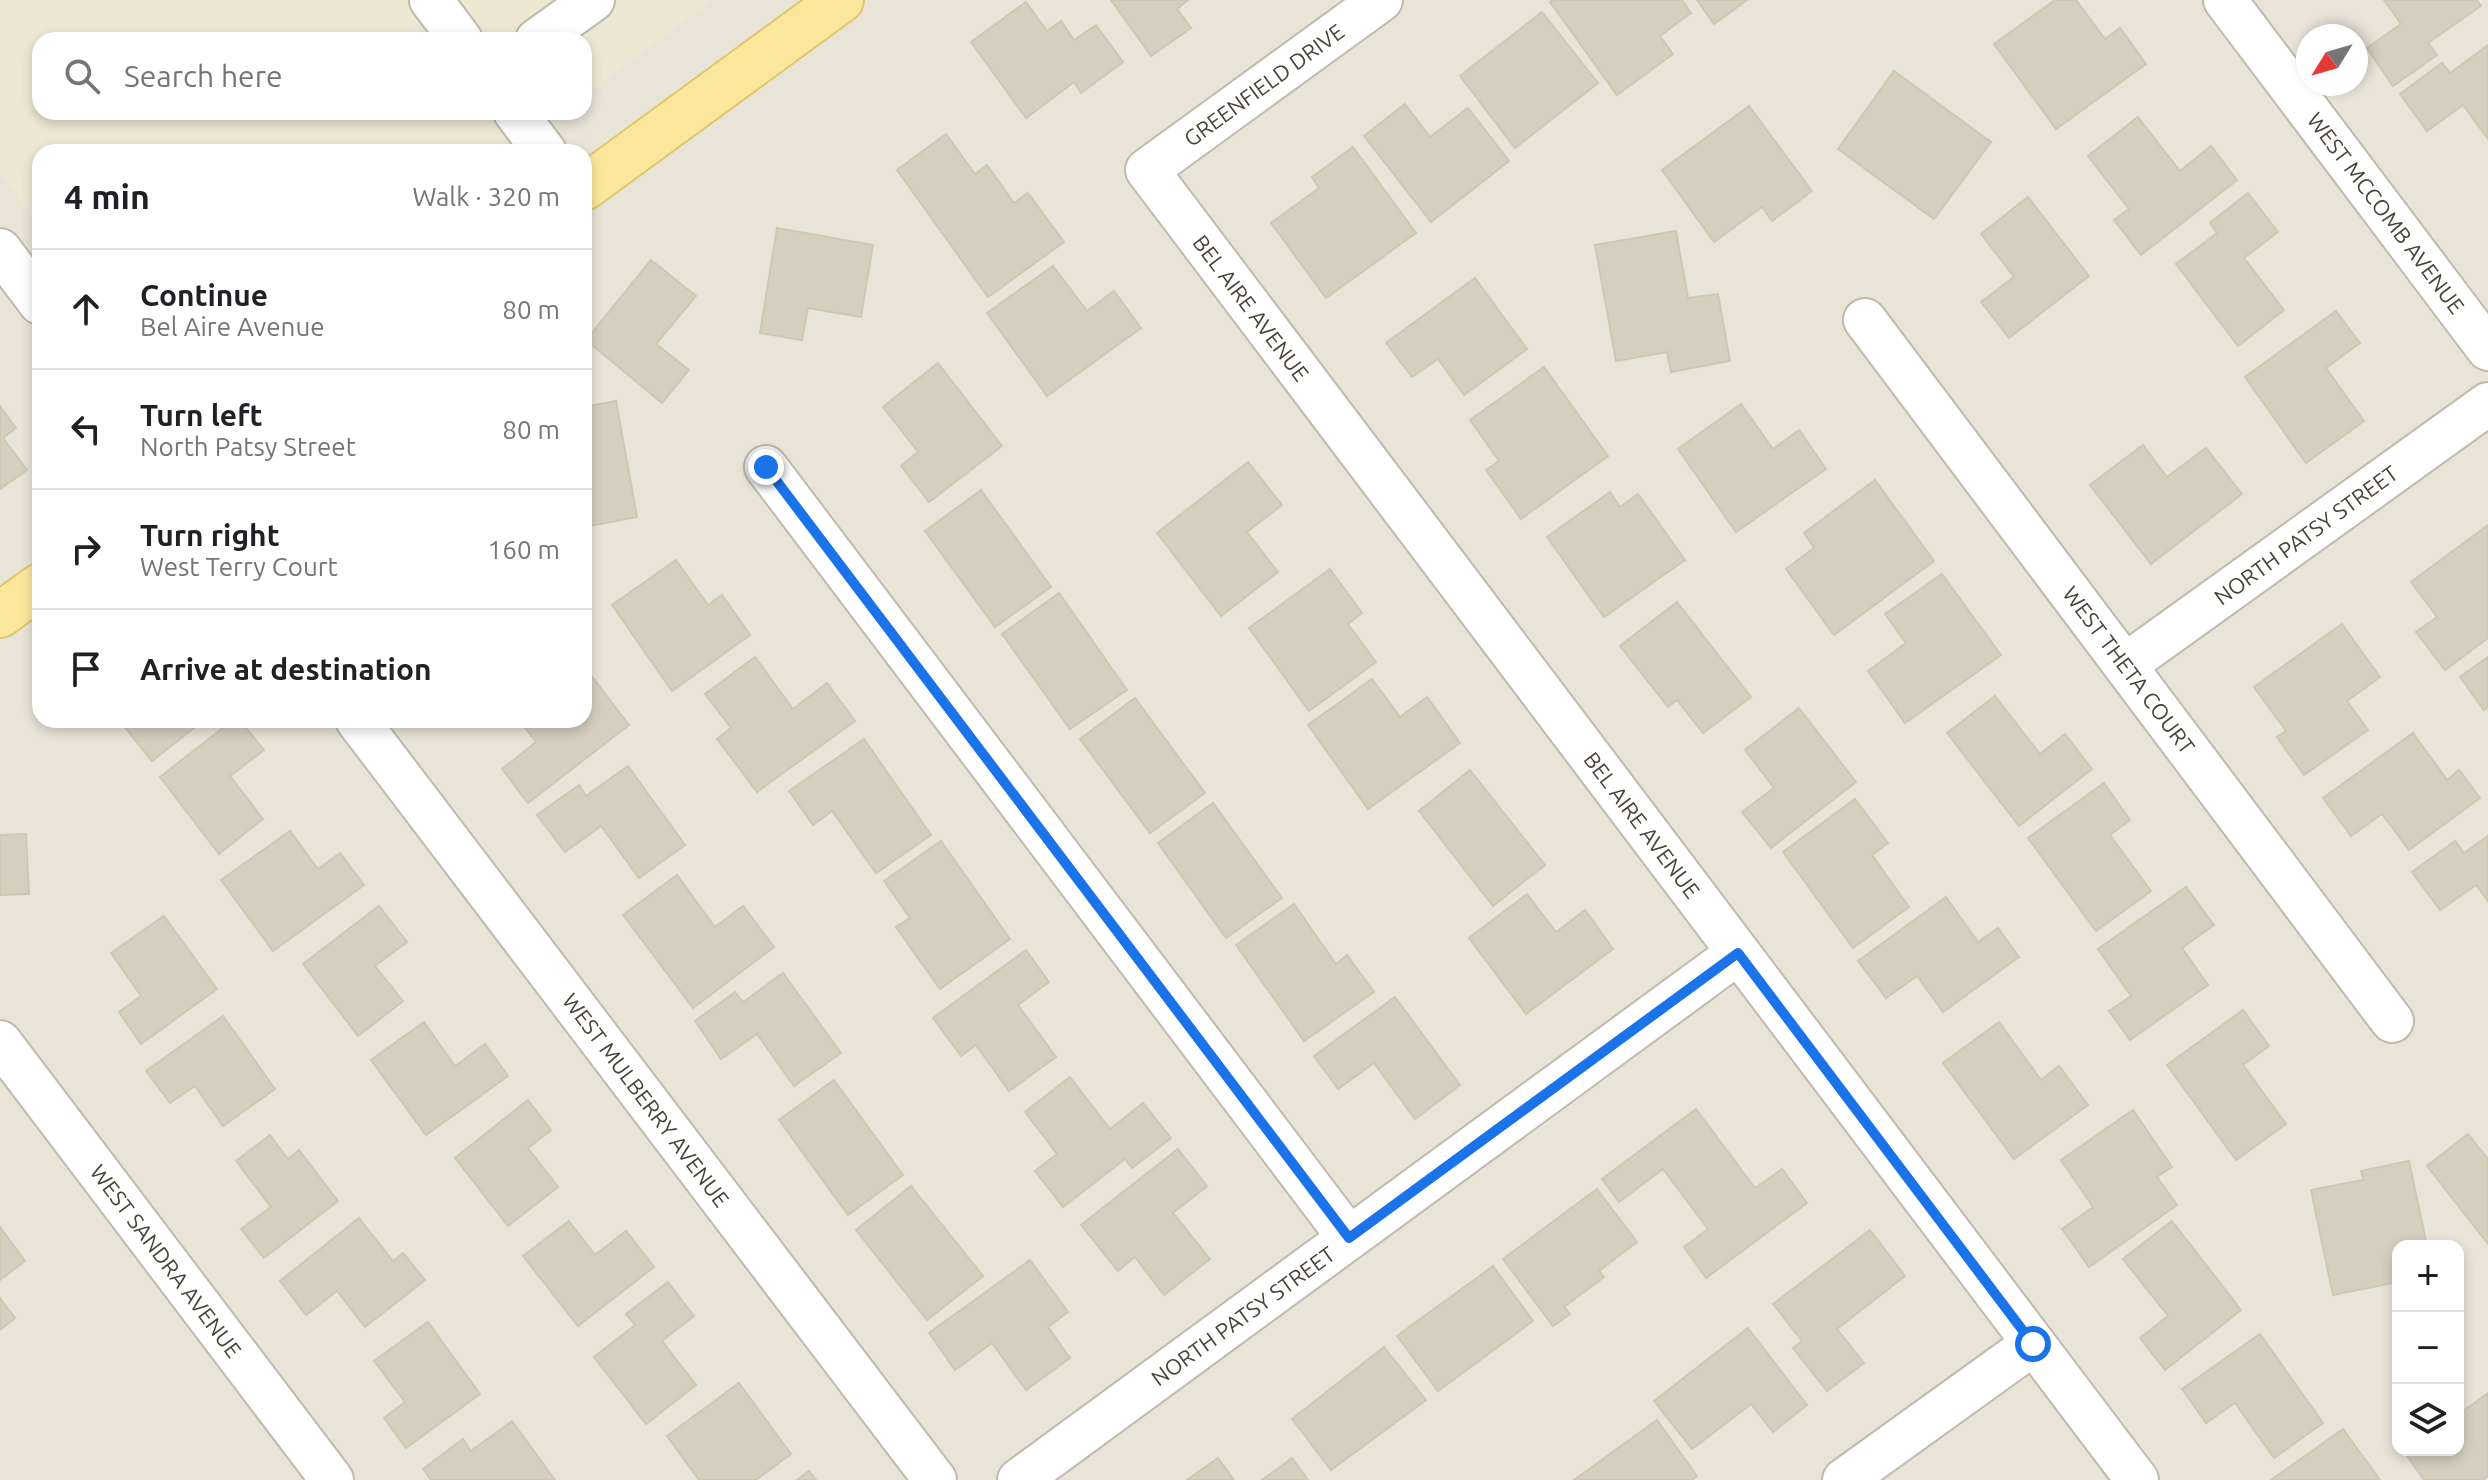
<!DOCTYPE html>
<html lang="en">
<head>
<meta charset="utf-8">
<style>
  body { margin:0; font-family:Ubuntu,sans-serif; background:#f2f2f2; color:#202124 }
  .controls { position:absolute; right:24px; bottom:24px; display:grid; overflow:hidden; border-radius:16px; box-shadow:0 4px 12px #0003 }
  .controls button { width:72px; height:72px; display:grid; place-items:center; padding:0; border:0; border-bottom:2px solid #e0e0e0; background:#fff; color:#202124; font:40px sans-serif }
  .compass { position:absolute; left:2296px; top:24px; width:72px; height:72px; border-radius:50%; background:#fff; box-shadow:0 4px 12px #0003; rotate:233deg }
  .stop { position:absolute; width:24px; height:24px; margin:-18px; border:6px solid #1a73e8; border-radius:50%; background:#fff }
  .stop.end { background:#1a73e8; border-color:#fff; box-shadow:0 2px 8px #0008 }
  .list { margin:0; padding:0; list-style:none }
  h2 { display:flex; justify-content:space-between; align-items:center; height:104px; margin:0; padding:0 32px; font-size:34px }
  h2 small { font-size:26px; font-weight:400; color:#757577 }
  .list li { display:grid; grid-template-columns:52px 1fr auto; gap:24px; align-items:center; box-sizing:border-box; height:120px; padding:0 32px; border-top:2px solid #e0e0e0 }
  .list b { display:block; font-size:30px; white-space:nowrap }
  .list p { margin:0; font-size:26px; white-space:nowrap; color:#757577 }
  .list em { font-size:26px; font-style:normal; color:#757577 }
  .icon { flex:none; width:44px; height:44px; fill:none; stroke:currentColor; stroke-width:2; stroke-linecap:round; stroke-linejoin:round }
  .map { position:relative; flex:none; width:2488px; height:1480px; overflow:hidden }
  .search { position:absolute; background:#fff; box-shadow:0 4px 12px #0003; left:32px; top:32px; width:560px; height:88px; display:flex; align-items:center; gap:20px; box-sizing:border-box; padding:0 28px; border-radius:24px; color:#757577; font-size:30px }
  .panel { position:absolute; background:#fff; box-shadow:0 4px 12px #0003; left:32px; top:144px; width:560px; height:584px; border-radius:24px }
  .map>svg:first-child { display:block }
</style>
</head>
<body>
<div class="map">
<svg width="2488" height="1480" viewBox="0 0 2488 1480">
  <rect width="100%" height="100%" fill="#f4f2ea"/>
  <path fill="#e8e4d8" fill-rule="evenodd" d="M0,0H2488V1480H0ZM2308,36H2356V84H2308ZM40,40H584V112H40ZM40,152H584V720H40ZM2398,1246H2458V1450H2398Z"/>
  <polygon fill="#ede8d4" points="0,0 713,0 584,96 584,40 40,40 40,112 562,112 508,152 40,152 40,227 0,174"/>
  <g fill="#d6cfbf" stroke="#d0c7b3" stroke-width="2">
    <polygon points="1111,0 1188,0 1177,9 1191,28 1151,56"/>
    <polygon points="1553,0 1682,0 1691,13 1660,36 1673,54 1617,95 1550,2"/>
    <polygon points="1697,0 1747,0 1714,24"/>
    <polygon points="2055,0 2076,0 2105,39 2120,28 2146,64 2056,129 1994,44"/>
    <polygon points="2384,0 2477,0 2481,6 2428,43 2437,55 2393,86 2367,48 2401,24"/>
    <polygon points="1026,2 1047,31 1061,21 1074,40 1096,25 1123,62 1081,93 1074,82 1026,118 971,42"/>
    <polygon points="1542,12 1598,83 1515,148 1460,76"/>
    <polygon points="2488,45 2488,139 2463,105 2427,131 2400,94 2442,63 2450,73"/>
    <polygon points="1894,71 1991,142 1934,219 1838,149"/>
    <polygon points="1405,104 1430,137 1468,108 1509,161 1431,222 1364,136"/>
    <polygon points="1749,106 1812,191 1772,221 1762,207 1714,242 1662,170"/>
    <polygon points="2138,117 2180,171 2211,146 2237,180 2141,255 2114,220 2129,209 2088,156"/>
    <polygon points="946,134 975,174 987,165 1014,203 1028,193 1064,242 988,297 897,170"/>
    <polygon points="1353,147 1416,233 1326,298 1271,223 1319,188 1312,177"/>
    <polygon points="2248,193 2278,232 2244,258 2284,310 2238,346 2176,264 2217,233 2210,223"/>
    <polygon points="2028,197 2089,276 2009,338 1981,302 2014,277 1981,234"/>
    <polygon points="777,228 873,245 861,317 808,308 802,340 760,333"/>
    <polygon points="1676,231 1688,298 1718,294 1730,361 1671,372 1667,352 1616,361 1595,245"/>
    <polygon points="651,260 696,296 656,344 689,370 662,403 586,340"/>
    <polygon points="1053,266 1087,311 1114,291 1141,328 1047,396 987,313"/>
    <polygon points="1475,278 1527,349 1464,395 1438,359 1412,377 1386,343"/>
    <polygon points="2336,311 2360,343 2326,368 2364,421 2306,463 2245,377"/>
    <polygon points="938,363 1002,446 929,502 901,466 918,452 883,407"/>
    <polygon points="1544,367 1608,456 1521,519 1486,470 1499,461 1470,420"/>
    <polygon points="616,401 637,517 584,527 584,407"/>
    <polygon points="1741,404 1773,449 1799,430 1826,469 1736,532 1678,449"/>
    <polygon points="0,406 16,428 3,438 27,470 0,489"/>
    <polygon points="2143,445 2167,477 2206,448 2242,494 2151,564 2090,485"/>
    <polygon points="1248,462 1282,505 1247,532 1278,572 1221,616 1157,533"/>
    <polygon points="1875,480 1934,561 1834,635 1786,569 1814,548 1804,533"/>
    <polygon points="981,490 1051,587 995,627 925,531"/>
    <polygon points="1610,492 1620,507 1638,494 1685,560 1604,617 1547,537"/>
    <polygon points="2488,525 2488,638 2445,670 2416,632 2437,617 2411,582"/>
    <polygon points="676,560 708,605 722,595 750,635 672,691 612,605"/>
    <polygon points="1330,569 1362,613 1348,624 1376,662 1309,711 1249,628"/>
    <polygon points="1942,574 2001,655 1905,723 1868,671 1906,643 1885,614"/>
    <polygon points="1059,593 1127,690 1070,729 1002,634"/>
    <polygon points="1677,602 1751,697 1703,733 1677,700 1668,707 1620,646"/>
    <polygon points="2342,624 2380,677 2347,701 2368,730 2304,775 2277,737 2286,731 2254,687"/>
    <polygon points="755,657 793,709 827,683 855,721 757,792 717,739 731,728 705,694"/>
    <polygon points="2488,657 2488,707 2484,710 2460,677"/>
    <polygon points="584,666 629,725 528,803 502,769 536,742 519,720 584,720"/>
    <polygon points="1372,679 1400,717 1427,697 1460,743 1368,809 1308,725"/>
    <polygon points="1995,696 2040,754 2065,734 2092,769 2019,826 1947,733"/>
    <polygon points="1135,698 1205,793 1150,833 1080,739"/>
    <polygon points="1799,708 1856,782 1771,848 1742,812 1774,788 1745,750"/>
    <polygon points="119,720 204,720 152,761"/>
    <polygon points="233,720 240,720 264,750 230,776 263,819 219,854 160,777"/>
    <polygon points="2413,733 2447,780 2459,770 2480,798 2409,850 2382,814 2351,836 2323,798"/>
    <polygon points="864,739 931,835 876,873 832,811 813,825 789,791"/>
    <polygon points="628,766 685,845 639,878 601,826 565,852 537,815 579,785 586,796"/>
    <polygon points="1470,770 1545,865 1493,906 1419,811"/>
    <polygon points="2104,783 2130,820 2110,835 2151,891 2096,931 2028,838"/>
    <polygon points="1855,799 1888,843 1872,855 1909,907 1853,948 1783,852"/>
    <polygon points="1213,803 1282,898 1226,938 1158,843"/>
    <polygon points="290,831 318,869 340,853 364,885 273,951 221,880"/>
    <polygon points="26,834 29,894 0,895 0,835"/>
    <polygon points="2488,836 2488,901 2476,885 2440,910 2412,872 2455,841 2464,853"/>
    <polygon points="941,841 1010,939 940,989 896,927 910,918 884,881"/>
    <polygon points="677,875 715,927 743,906 774,947 693,1008 623,915"/>
    <polygon points="2186,887 2214,925 2182,948 2208,985 2130,1040 2109,1011 2131,996 2098,949"/>
    <polygon points="1527,894 1556,932 1585,910 1613,949 1526,1014 1469,938"/>
    <polygon points="1946,897 1978,942 1998,928 2019,957 1943,1012 1917,976 1886,998 1858,961"/>
    <polygon points="1294,904 1336,964 1347,955 1374,992 1304,1041 1236,945"/>
    <polygon points="379,906 407,942 375,966 403,1001 358,1036 303,964"/>
    <polygon points="164,916 217,989 141,1044 119,1012 141,996 111,953"/>
    <polygon points="1026,950 1049,982 1018,1005 1056,1057 1009,1091 976,1045 961,1056 933,1018"/>
    <polygon points="783,973 841,1053 794,1086 757,1034 721,1059 695,1021 735,992 743,1002"/>
    <polygon points="1395,997 1460,1085 1415,1119 1374,1063 1338,1089 1314,1056"/>
    <polygon points="2243,1010 2269,1046 2243,1065 2286,1124 2236,1160 2167,1065"/>
    <polygon points="223,1016 275,1089 223,1126 195,1086 170,1103 146,1071"/>
    <polygon points="424,1022 455,1066 485,1044 508,1076 426,1135 371,1060"/>
    <polygon points="1999,1022 2041,1080 2059,1066 2088,1105 2014,1159 1943,1063"/>
    <polygon points="1070,1077 1110,1129 1143,1103 1171,1138 1132,1168 1125,1159 1063,1207 1035,1171 1057,1154 1025,1112"/>
    <polygon points="834,1080 903,1175 848,1215 779,1120"/>
    <polygon points="528,1100 551,1130 528,1148 558,1187 508,1226 455,1158"/>
    <polygon points="1696,1109 1755,1188 1782,1169 1807,1203 1706,1278 1684,1247 1708,1229 1663,1169 1619,1202 1602,1179"/>
    <polygon points="2133,1110 2172,1167 2157,1177 2177,1205 2089,1267 2062,1229 2093,1207 2061,1160"/>
    <polygon points="2468,1134 2488,1159 2488,1244 2427,1166"/>
    <polygon points="270,1135 288,1159 299,1150 338,1201 264,1258 241,1229 271,1207 236,1161"/>
    <polygon points="1178,1149 1207,1186 1173,1213 1210,1259 1164,1295 1135,1257 1118,1271 1081,1225"/>
    <polygon points="2409,1161 2427,1246 2398,1246 2398,1282 2333,1295 2311,1190 2363,1180 2361,1171"/>
    <polygon points="911,1186 983,1276 927,1320 856,1230"/>
    <polygon points="1597,1189 1637,1242 1599,1271 1604,1277 1564,1307 1570,1314 1553,1326 1503,1259"/>
    <polygon points="359,1218 393,1261 403,1253 425,1280 365,1327 337,1291 306,1315 280,1281"/>
    <polygon points="569,1221 595,1255 626,1231 654,1267 578,1326 523,1256"/>
    <polygon points="2172,1221 2241,1310 2165,1370 2140,1338 2168,1316 2123,1259"/>
    <polygon points="0,1227 25,1261 0,1280"/>
    <polygon points="1870,1230 1905,1276 1837,1329 1864,1363 1827,1391 1793,1348 1802,1341 1773,1304"/>
    <polygon points="1030,1260 1068,1312 1048,1327 1070,1358 1026,1390 992,1343 955,1370 929,1333"/>
    <polygon points="1493,1266 1533,1321 1438,1391 1397,1336"/>
    <polygon points="668,1282 694,1316 662,1341 696,1385 646,1424 594,1357 635,1325 626,1314"/>
    <polygon points="0,1298 15,1318 0,1330"/>
    <polygon points="428,1322 480,1394 406,1448 384,1418 405,1402 374,1361"/>
    <polygon points="1748,1328 1807,1405 1773,1432 1751,1404 1692,1449 1654,1401"/>
    <polygon points="2260,1334 2323,1423 2274,1458 2235,1403 2206,1423 2182,1389"/>
    <polygon points="1384,1347 1426,1400 1331,1470 1292,1419"/>
    <polygon points="739,1383 791,1454 756,1480 699,1480 667,1436"/>
    <polygon points="2488,1393 2488,1476 2483,1480 2424,1480 2405,1453 2410,1450 2458,1450 2458,1415"/>
    <polygon points="1657,1420 1697,1476 1692,1480 1574,1480"/>
    <polygon points="512,1421 555,1480 431,1480 423,1469 463,1439 471,1451"/>
    <polygon points="2343,1429 2380,1480 2271,1480"/>
    <polygon points="1218,1458 1234,1480 1187,1480"/>
    <polygon points="1292,1458 1308,1480 1262,1480"/>
    <polygon points="809,1471 816,1480 797,1480"/>
  </g>
  <g fill="none" stroke-linecap="round" stroke-linejoin="round">
    <g stroke="#bfbaac" stroke-width="46">
      <g id="minor">
        <polyline points="431,0 461,40"/>
        <polyline points="1381,0 1147,170 2137,1480"/>
        <polyline points="2225,0 2488,349"/>
        <polyline points="537,40 593,0"/>
        <polyline points="515,112 545,152"/>
        <polyline points="0,250 40,303"/>
        <polyline points="1865,320 2392,1021"/>
        <polyline points="766,467 1349,1238"/>
        <polyline points="2125,665 2488,404"/>
        <polyline points="357,720 935,1480"/>
        <polyline points="0,1042 332,1480"/>
        <polyline points="1019,1480 1738,953"/>
        <polyline points="1844,1480 2033,1344"/>
      </g>
    </g>
    <g stroke="#e0c76c" stroke-width="48">
      <g id="major">
        <polyline points="584,188 841,0"/>
        <polyline points="0,615 40,586"/>
      </g>
    </g>
    <use href="#minor" stroke="#fff" stroke-width="42"/>
    <use href="#major" stroke="#fbe79c" stroke-width="44"/>
  </g>
  <g fill="none" stroke-linecap="round" stroke-linejoin="round">
    <polyline stroke="#1a73e8" stroke-width="10" points="766,467 1349,1238 1738,953 2033,1344"/>
  </g>
  <g text-anchor="middle" stroke-width="7" stroke-linejoin="round" paint-order="stroke">
    <g font-size="22" fill="#484338" stroke="#fff">
      <text transform="translate(1264 85) rotate(-36)" y="8">GREENFIELD DRIVE</text>
      <text transform="translate(2386 213) rotate(53)" y="8">WEST MCCOMB AVENUE</text>
      <text transform="translate(1251 308) rotate(53)" y="8">BEL AIRE AVENUE</text>
      <text transform="translate(2306 535) rotate(-36)" y="8">NORTH PATSY STREET</text>
      <text transform="translate(2129 670) rotate(53)" y="8">WEST THETA COURT</text>
      <text transform="translate(1642 825) rotate(53)" y="8">BEL AIRE AVENUE</text>
      <text transform="translate(646 1100) rotate(53)" y="8">WEST MULBERRY AVENUE</text>
      <text transform="translate(166 1261) rotate(53)" y="8">WEST SANDRA AVENUE</text>
      <text transform="translate(1243 1316) rotate(-36)" y="8">NORTH PATSY STREET</text>
    </g>
  </g>
</svg>
<div class="controls">
<button>+</button>
<button>−</button>
<button><svg class="icon" aria-label="layers" viewBox="0 0 24 24"><path d="M12 4l9 5-9 5-9-5zM3 14l9 5 9-5"/></svg></button>
</div>
<svg class="compass" viewBox="-18 -18 36 36"><path d="M0-13l5 13h-10z" fill="#e53935"/><path d="M0 13l5-13h-10z" fill="#757577"/></svg>
<div class="stop" style="left:2033px;top:1344px"></div>
<div class="stop end" style="left:766px;top:467px"></div>
<div class="search"><svg class="icon" aria-label="search" viewBox="0 0 24 24"><circle cx="10" cy="10" r="6"/><path d="M15 15l6 6"/></svg>Search here</div>
<section class="panel">
<h2>4 min<small>Walk · 320 m</small></h2>
<ul class="list">
<li><svg class="icon" aria-label="ahead" viewBox="0 0 24 24"><path d="M12 20V5M6 11l6-6 6 6"/></svg><div><b>Continue</b><p>Bel Aire Avenue</p></div><em>80 m</em></li>
<li><svg class="icon" aria-label="left" viewBox="0 0 24 24"><path d="M17 20v-9H6M10 6l-5 5 5 5"/></svg><div><b>Turn left</b><p>North Patsy Street</p></div><em>80 m</em></li>
<li><svg class="icon" aria-label="right" viewBox="0 0 24 24"><path d="M7 20v-9h11M14 6l5 5-5 5"/></svg><div><b>Turn right</b><p>West Terry Court</p></div><em>160 m</em></li>
<li><svg class="icon" aria-label="arrive" viewBox="0 0 24 24"><path d="M6 21V4h12l-3 4 3 4H6"/></svg><div><b>Arrive at destination</b></div></li>
</ul>
</section>
</div>
</body>
</html>
